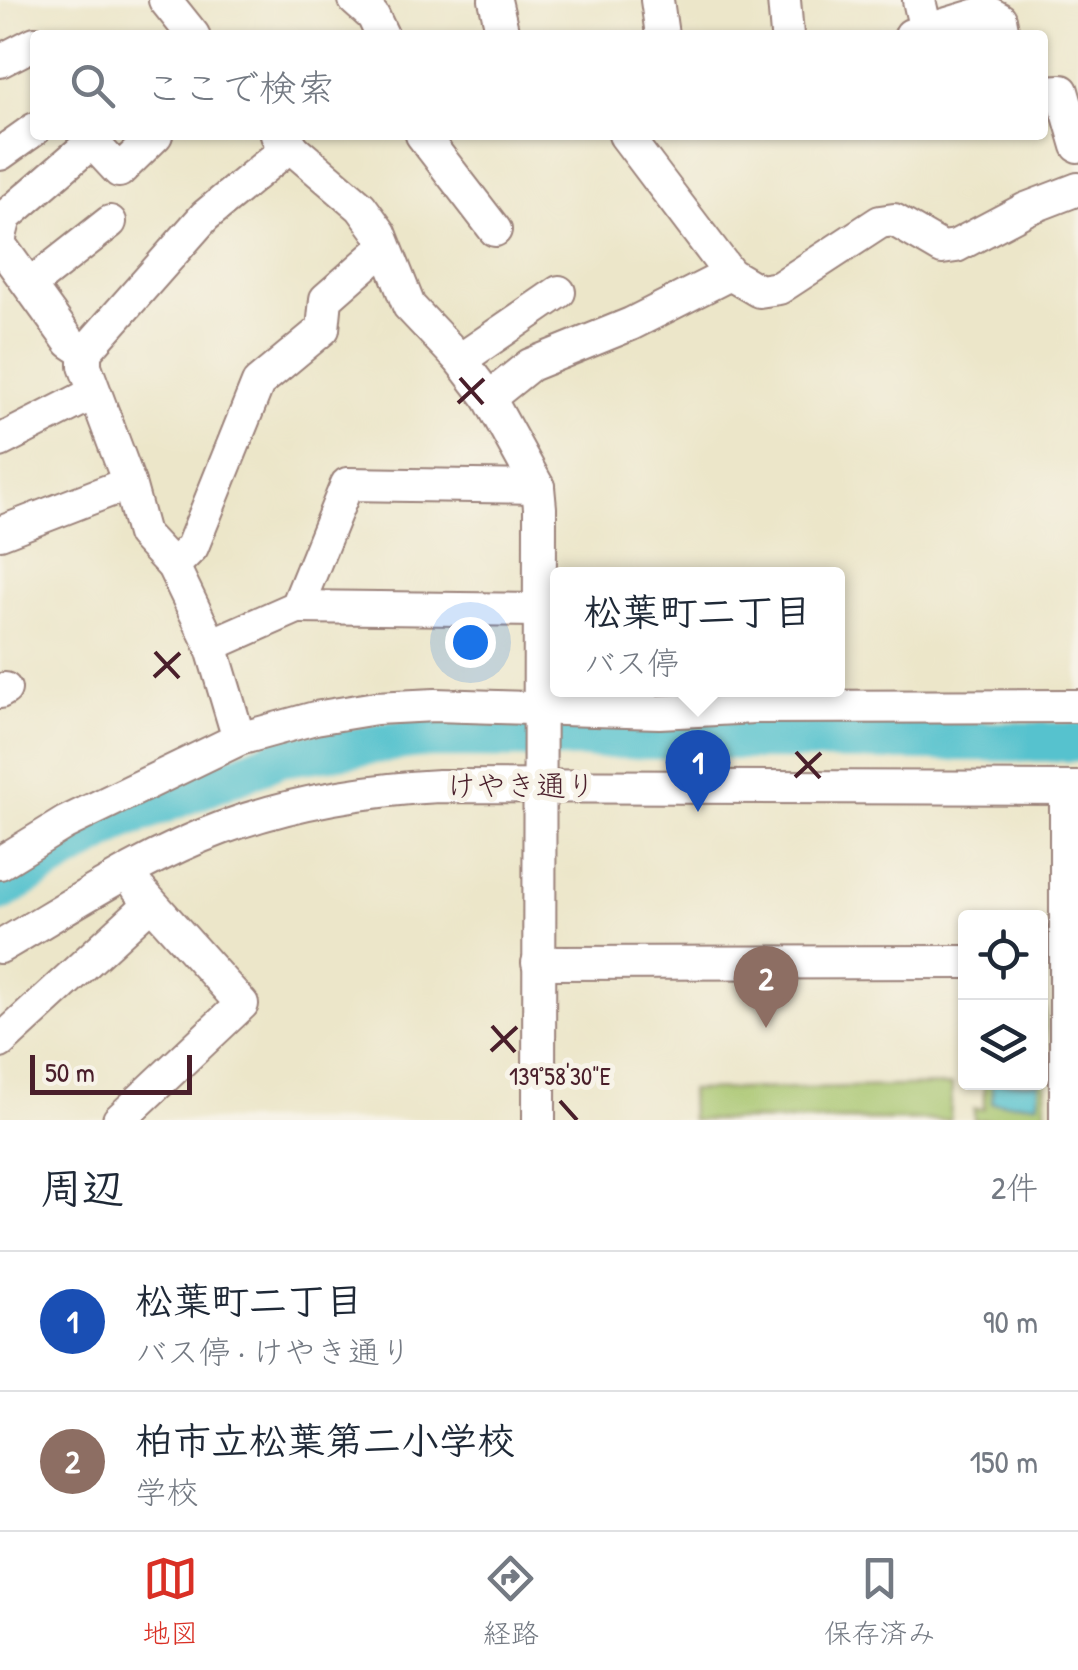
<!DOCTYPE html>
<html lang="ja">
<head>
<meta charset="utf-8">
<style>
  body { margin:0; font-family:"Patrick Hand","Klee One",sans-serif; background:#f6f6f7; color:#1f2937 }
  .controls { position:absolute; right:30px; bottom:30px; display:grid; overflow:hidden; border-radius:10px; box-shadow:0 2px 8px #0004 }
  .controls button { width:90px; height:90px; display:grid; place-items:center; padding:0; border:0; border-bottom:2px solid #e0e1e3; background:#fff; color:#1f2937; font:50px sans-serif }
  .scale { position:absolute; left:30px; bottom:25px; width:162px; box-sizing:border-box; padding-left:10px; border:5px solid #4a1f2b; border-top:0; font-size:28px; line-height:35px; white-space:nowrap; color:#4a1f2b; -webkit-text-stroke:8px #f7f3e8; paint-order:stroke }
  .you { position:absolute; left:470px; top:642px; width:35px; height:35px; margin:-25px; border:8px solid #fff; border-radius:50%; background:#1a73e8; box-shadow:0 0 0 15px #1a73e833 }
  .badge { display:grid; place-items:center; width:65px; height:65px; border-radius:50%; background:#d93025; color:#fff; font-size:32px; font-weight:700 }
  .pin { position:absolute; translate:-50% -82px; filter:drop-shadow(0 2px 5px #0008) }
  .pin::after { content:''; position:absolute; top:52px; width:35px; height:30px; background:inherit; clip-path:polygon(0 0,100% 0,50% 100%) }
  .popup { position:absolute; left:550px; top:567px; width:295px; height:130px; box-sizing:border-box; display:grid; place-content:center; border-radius:10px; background:#fff; filter:drop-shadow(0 2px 8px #0005); font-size:32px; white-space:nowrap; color:#747a83 }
  .popup b { font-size:38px; color:#1f2937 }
  .popup::after { content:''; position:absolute; left:50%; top:100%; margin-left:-20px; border:20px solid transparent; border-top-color:#fff }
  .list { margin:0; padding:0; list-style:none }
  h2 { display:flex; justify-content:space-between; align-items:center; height:130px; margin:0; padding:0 40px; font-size:42px }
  h2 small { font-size:32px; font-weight:400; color:#747a83 }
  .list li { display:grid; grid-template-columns:65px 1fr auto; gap:30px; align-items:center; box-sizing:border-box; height:140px; padding:0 40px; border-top:2px solid #e0e1e3 }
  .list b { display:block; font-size:38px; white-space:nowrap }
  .list p { margin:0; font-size:32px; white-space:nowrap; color:#747a83 }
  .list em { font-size:32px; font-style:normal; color:#747a83 }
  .icon { flex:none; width:55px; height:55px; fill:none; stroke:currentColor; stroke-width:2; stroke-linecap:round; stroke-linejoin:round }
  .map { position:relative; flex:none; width:1078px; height:1120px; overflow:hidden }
  .search { position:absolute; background:#fff; box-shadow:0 2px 8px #0004; left:30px; right:30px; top:30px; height:110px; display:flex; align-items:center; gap:25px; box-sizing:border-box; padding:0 35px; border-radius:10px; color:#747a83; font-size:38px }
  .sheet { height:410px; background:#fff }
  nav { display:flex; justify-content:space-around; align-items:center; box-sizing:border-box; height:140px; border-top:2px solid #e0e1e3; background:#fff; font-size:28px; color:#747a83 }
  nav a { display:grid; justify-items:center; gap:5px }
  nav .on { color:#d93025 }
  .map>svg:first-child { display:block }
</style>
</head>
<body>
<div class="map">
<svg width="1078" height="1120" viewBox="0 0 1078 1120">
  <rect width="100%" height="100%" fill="#f7f3e8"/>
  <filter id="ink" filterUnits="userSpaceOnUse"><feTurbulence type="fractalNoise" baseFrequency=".01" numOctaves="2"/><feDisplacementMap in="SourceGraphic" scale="20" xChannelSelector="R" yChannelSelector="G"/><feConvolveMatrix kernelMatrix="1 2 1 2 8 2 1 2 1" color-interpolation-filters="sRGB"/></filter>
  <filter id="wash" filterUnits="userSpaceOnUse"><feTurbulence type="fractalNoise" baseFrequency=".0048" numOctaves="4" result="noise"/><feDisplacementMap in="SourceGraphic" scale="40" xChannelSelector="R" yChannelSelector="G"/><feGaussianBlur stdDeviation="2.25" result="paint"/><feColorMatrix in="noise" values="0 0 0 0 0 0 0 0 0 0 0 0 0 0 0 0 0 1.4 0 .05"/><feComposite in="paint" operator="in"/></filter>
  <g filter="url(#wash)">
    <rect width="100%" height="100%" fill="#ece6c9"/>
    <g fill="#a6c46c" stroke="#78724c" stroke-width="2.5">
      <polygon points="1041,1009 1045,1009 1046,1120 974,1120 974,1109 984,1109 984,1083 1040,1082"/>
      <polygon points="952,1085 950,1120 691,1120 690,1090"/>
    </g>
    <polygon fill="#56c2ce" stroke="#50707c" stroke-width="2.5" points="992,1083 1039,1083 1038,1103 992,1103"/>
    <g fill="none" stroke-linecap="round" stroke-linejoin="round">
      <polyline stroke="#56c2ce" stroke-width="40" points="0,892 118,822 281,757 420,738 1078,742"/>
    </g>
  </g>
  <g filter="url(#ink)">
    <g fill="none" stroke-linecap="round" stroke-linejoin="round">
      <g stroke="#9b827a" stroke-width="36">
        <g id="minor">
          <polyline points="165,0 193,35"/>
          <polyline points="355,0 373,16 382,35"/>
          <polyline points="495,0 503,35"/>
          <polyline points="657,0 662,35"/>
          <polyline points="784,0 787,35"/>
          <polyline points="919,0 926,31"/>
          <polyline points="911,35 987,12 1000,19 1003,35"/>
          <polyline points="0,61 35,43"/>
          <polyline points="1043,92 1062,91 1078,146"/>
          <polyline points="277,135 361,207 380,233 409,306 460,360 489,398 538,487 540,508 539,1120"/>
          <polyline points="422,135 495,230"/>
          <polyline points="625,135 730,274 759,291 779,288 880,222 894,220 942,248 956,246 1026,209 1078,189"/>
          <polyline points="0,154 35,129"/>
          <polyline points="0,237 5,217 92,142 119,171 156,135"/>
          <polyline points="0,245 70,342 85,352"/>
          <polyline points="30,285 110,222"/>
          <polyline points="460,360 559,292"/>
          <polyline points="489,398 530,365 631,324 730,274"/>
          <polyline points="0,441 94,393"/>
          <polyline points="0,533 129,483"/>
          <polyline points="173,566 192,547 258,383 323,329 326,299 385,247"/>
          <polyline points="297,607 539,610"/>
          <polyline points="211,645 297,607 347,484 538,487"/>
          <polyline points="0,692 5,689"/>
          <polyline points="239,739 211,645 173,566 143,534 129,483 85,366 85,352 205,216 291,145"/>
          <polyline points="1066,788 1066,1120"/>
          <polyline points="0,863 65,823 239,739 315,718 376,708 435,705 659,712 755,707 1078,706"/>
          <path d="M0,947C72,905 143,857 222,828C292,802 364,790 439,786L1078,788"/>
          <polyline points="538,963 966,962"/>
          <polyline points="0,1042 151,903"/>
          <polyline points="119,1120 242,1004 138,888 128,872"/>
        </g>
      </g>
      <use href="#minor" stroke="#fff" stroke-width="32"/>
    </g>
  </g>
  <path fill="none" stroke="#4a1f2b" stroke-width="4" d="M460,378L483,404M458,403L484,379M155,652L179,678M154,677L180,653M796,752L820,778M795,777L821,753M492,1026L515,1052M491,1051L517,1027M560,1101L577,1120"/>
  <g text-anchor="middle" stroke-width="10" stroke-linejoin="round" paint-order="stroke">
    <g font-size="30" fill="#4a1f2b" stroke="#f7f3e8">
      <text x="521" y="796">けやき通り</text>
    </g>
  </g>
  <g font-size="25" text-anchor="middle" fill="#4a1f2b" stroke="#f7f3e8" stroke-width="10" stroke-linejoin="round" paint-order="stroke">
    <text x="560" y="1085">139°58'30"E</text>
  </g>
</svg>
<div class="controls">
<button><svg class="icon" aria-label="locate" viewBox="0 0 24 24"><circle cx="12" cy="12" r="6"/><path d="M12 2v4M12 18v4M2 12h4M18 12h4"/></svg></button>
<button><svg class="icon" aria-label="layers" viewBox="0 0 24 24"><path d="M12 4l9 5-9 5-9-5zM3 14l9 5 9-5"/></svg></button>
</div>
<div class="scale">50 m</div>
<div class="you"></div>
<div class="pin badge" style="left:698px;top:812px;background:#1a4fb4">1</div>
<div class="popup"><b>松葉町二丁目</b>バス停</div>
<div class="pin badge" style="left:766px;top:1028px;background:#8d6e63">2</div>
<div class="search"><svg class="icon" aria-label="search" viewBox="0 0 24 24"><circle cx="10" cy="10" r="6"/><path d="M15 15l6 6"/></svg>ここで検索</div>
</div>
<section class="sheet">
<h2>周辺<small>2件</small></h2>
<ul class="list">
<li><span class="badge" style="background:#1a4fb4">1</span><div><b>松葉町二丁目</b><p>バス停 · けやき通り</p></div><em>90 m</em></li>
<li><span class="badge" style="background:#8d6e63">2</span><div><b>柏市立松葉第二小学校</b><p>学校</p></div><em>150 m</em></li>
</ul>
</section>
<nav>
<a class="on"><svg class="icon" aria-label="map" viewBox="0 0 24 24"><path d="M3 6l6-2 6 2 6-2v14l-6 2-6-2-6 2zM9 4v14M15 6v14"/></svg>地図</a>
<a><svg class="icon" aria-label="directions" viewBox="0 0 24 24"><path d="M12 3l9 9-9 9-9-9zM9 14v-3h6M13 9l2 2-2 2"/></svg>経路</a>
<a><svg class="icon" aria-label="saved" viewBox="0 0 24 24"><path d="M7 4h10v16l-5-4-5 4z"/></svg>保存済み</a>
</nav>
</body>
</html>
